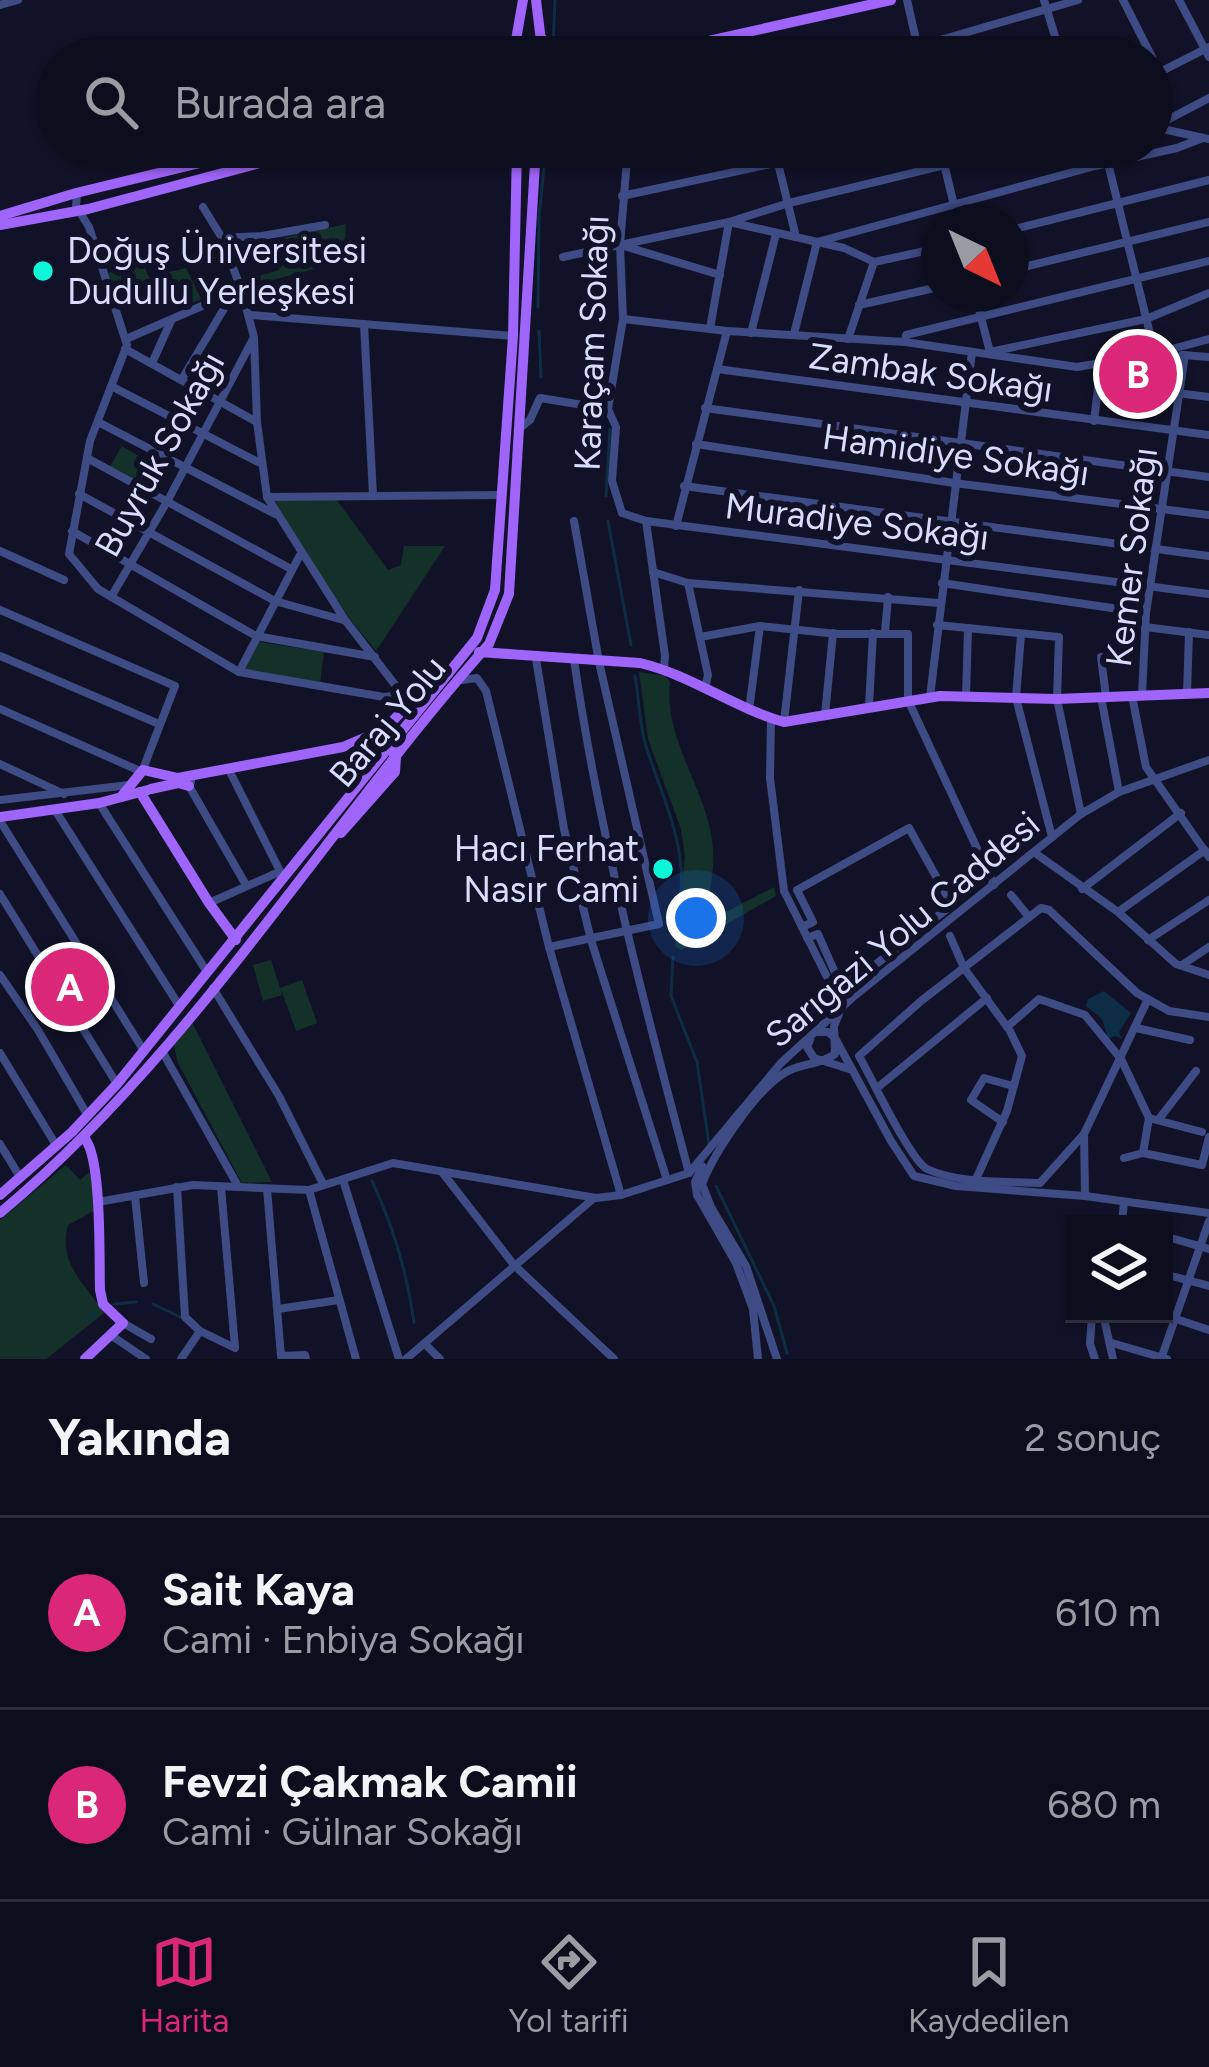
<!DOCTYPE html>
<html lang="tr">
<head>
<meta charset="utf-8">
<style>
  body { margin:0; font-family:Figtree,sans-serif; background:#1b1c2a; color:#f1f3f6 }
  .controls { position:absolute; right:36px; bottom:36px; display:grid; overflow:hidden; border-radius:0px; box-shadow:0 3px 9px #0004 }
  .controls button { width:108px; height:108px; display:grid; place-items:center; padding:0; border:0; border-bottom:3px solid #2d2e3b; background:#0d0e1d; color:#f1f3f6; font:60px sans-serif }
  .compass { position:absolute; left:921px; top:204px; width:108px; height:108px; border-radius:50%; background:#0d0e1d; box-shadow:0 3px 9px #0004; rotate:137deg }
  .you { position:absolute; left:696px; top:918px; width:42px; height:42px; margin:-30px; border:9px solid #fff; border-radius:50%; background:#1a73e8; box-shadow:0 0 0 18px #1a73e833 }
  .badge { display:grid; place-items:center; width:78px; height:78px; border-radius:50%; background:#db2777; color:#fff; font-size:39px; font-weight:700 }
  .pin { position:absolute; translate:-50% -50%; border:6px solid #fff; box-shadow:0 3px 12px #0006 }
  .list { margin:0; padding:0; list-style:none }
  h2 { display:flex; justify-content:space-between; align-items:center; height:156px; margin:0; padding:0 48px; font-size:51px }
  h2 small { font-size:39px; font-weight:400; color:#9a9ca4 }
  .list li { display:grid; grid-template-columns:78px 1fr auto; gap:36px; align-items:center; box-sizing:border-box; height:192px; padding:0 48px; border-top:3px solid #2d2e3b }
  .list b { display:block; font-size:45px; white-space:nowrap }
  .list p { margin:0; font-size:39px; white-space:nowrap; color:#9a9ca4 }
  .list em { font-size:39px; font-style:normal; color:#9a9ca4 }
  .icon { flex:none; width:66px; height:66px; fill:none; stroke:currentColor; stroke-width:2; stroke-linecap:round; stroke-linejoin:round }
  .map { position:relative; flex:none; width:1209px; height:1359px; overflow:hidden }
  .search { position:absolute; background:#0d0e1d; box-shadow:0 3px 9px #0004; left:36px; right:36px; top:36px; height:132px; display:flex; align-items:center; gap:30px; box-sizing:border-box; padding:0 42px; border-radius:66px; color:#9a9ca4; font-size:45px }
  .sheet { height:540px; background:#0d0e1d }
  nav { display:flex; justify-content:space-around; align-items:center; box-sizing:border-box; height:168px; border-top:3px solid #2d2e3b; background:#0d0e1d; font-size:33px; color:#9a9ca4 }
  nav a { display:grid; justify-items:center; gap:6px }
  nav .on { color:#db2777 }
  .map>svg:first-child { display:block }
</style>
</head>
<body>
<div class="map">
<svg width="1209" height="1359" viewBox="0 0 1209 1359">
  <rect width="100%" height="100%" fill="#111227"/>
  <g fill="#143129">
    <polygon points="346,224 344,261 254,285 248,279 279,270 273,240"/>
    <polygon points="142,262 149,277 186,268 201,299 179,309 167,286 121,308 105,274"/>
    <polygon points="122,446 152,464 147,475 155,483 151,490 109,468"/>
    <path d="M336,499L388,570L401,565L404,546H445L376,651C336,604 304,553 273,500Z"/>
    <polygon points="259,642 324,652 320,684 242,671"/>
    <path d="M639,672L665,676L670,682C663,741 709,791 713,849C715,870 708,895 706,916H718L774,887L776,896L681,950L675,946L685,856L681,829L648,739Z"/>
    <polygon points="271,960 280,988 302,980 317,1023 296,1031 281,989 282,995 263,1001 253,965"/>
    <polygon points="191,1020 272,1182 242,1183 178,1063 174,1045"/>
    <path d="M66,1165L80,1180L92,1170L94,1211L68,1225C58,1265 84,1282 104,1313L46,1359H0V1220Z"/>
  </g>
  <polygon fill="#0d2d44" points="1104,991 1131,1013 1119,1032 1122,1039 1115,1036 1108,1039 1102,1019 1086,1006 1088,999"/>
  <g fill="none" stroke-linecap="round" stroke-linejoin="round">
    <g stroke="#0d2d44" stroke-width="3">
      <polyline points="553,46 555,0"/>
      <polyline points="538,307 539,217 546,147"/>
      <polyline points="539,331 541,377"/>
      <polyline points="606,496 610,429"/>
      <polyline points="608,521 631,645"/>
      <path d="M635,676C639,698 639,721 645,743C661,796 688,843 680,901"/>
      <polyline points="673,957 671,996 697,1062 709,1144"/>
      <path d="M372,1181C394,1228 407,1271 414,1322"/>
      <polyline points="716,1186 774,1306 787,1353"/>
      <polyline points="114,1304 136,1302"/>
      <polyline points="153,1304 180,1317"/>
      <polyline points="87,1320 96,1313"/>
    </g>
    <g stroke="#3e4b84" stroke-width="8">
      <polyline points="907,0 920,57"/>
      <polyline points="1044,0 1061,56"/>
      <polyline points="1123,0 1152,57"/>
      <polyline points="1179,0 1209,57"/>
      <polyline points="0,5 18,0"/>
      <polyline points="744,33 750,57"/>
      <polyline points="882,57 1078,0"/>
      <polyline points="1055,57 1099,43 1107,57"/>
      <polyline points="1152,76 1209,47"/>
      <polyline points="1154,127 1209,98"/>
      <polyline points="1158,128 1209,139"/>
      <polyline points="628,147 620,245 623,319 608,409 616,427 612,481 622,513 646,521 1209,594"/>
      <polyline points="774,147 796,237"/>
      <polyline points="940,147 958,222"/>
      <polyline points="1104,147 1155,354"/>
      <polyline points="627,163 688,147"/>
      <polyline points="77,194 76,206 89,227 127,345 90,441 69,554 98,589 239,672 384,697 419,693"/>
      <polyline points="622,196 850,147"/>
      <polyline points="203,207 222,238 241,289"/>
      <polyline points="1011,230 1209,180"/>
      <polyline points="222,238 262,236 325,225"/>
      <polyline points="624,246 720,275"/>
      <polyline points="563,257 729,222 789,203 1019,147"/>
      <polyline points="1011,270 1209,222"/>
      <polyline points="975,294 990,352 1146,319 1209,293"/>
      <polyline points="859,305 939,287"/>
      <polyline points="250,315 513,336"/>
      <polyline points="623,319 727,331 905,342 1077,367 1153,354 1209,339"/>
      <polyline points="364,324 373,495"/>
      <polyline points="710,328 729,222 844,248 874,262 939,248"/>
      <polyline points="751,333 776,234"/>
      <polyline points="794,334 817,242 1095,166 1177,148 1203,138"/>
      <polyline points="126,339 241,289 254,337 257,422 267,497 345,620 403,695"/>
      <polyline points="848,339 874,262"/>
      <polyline points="905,342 906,335 1209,261"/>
      <polyline points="125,349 255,421"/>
      <polyline points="1182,355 1209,357"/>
      <polyline points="152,363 171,321"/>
      <polyline points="717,369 1209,435"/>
      <polyline points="182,379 231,297"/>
      <polyline points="1099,383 1209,397"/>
      <polyline points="111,386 262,464"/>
      <polyline points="705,408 1209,477"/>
      <polyline points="1094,421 1101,364"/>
      <polyline points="98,422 275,514"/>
      <polyline points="519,429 530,420 540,398 608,409"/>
      <polyline points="696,444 954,483 1209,515"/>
      <polyline points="87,458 291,569"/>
      <polyline points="684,486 1209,556"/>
      <polyline points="79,494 275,601 343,620"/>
      <polyline points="267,497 500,495"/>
      <polyline points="646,521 665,656 664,669"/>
      <polyline points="676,526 727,331"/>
      <polyline points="72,531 256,636 375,657"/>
      <polyline points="0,551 64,580"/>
      <polyline points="653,572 688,583 939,603"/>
      <polyline points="688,583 708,675 705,688"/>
      <polyline points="942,583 1146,613"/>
      <polyline points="111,597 168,500 253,339"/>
      <polyline points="0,610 175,686 143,769"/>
      <polyline points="937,625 1059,637 1057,699 1081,814"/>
      <polyline points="1145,627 1209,635"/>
      <polyline points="885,633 888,597"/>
      <polyline points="1021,634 1016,698 1052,837"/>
      <polyline points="700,637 760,626 838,634 908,634 908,700 994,885"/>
      <polyline points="0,656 159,724"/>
      <polyline points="1101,657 1106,697"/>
      <polyline points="536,659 564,829 591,940 667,1180"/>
      <path d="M574,660C599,833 644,1004 689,1173"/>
      <polyline points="239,672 300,555"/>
      <polyline points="462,680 477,678 486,691 549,947 621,1195"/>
      <polyline points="1187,694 1189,632"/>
      <polyline points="1142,695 1146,613 1185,355"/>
      <polyline points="1132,696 1146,767 1209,857"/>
      <polyline points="930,697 972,352"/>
      <polyline points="966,697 968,628"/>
      <polyline points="1101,697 1119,792"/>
      <polyline points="869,706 873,633"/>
      <polyline points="0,709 140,771"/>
      <polyline points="749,710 760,626"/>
      <polyline points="825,715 833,633"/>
      <polyline points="771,719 770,778 784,891 842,1007"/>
      <polyline points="784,722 799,590"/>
      <polyline points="0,764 64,794"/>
      <polyline points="228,768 282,875"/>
      <polyline points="191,782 189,786 246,885"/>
      <polyline points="0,800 129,785"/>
      <polyline points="99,803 207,972"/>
      <polyline points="55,810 180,1007"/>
      <polyline points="0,821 144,1051"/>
      <polyline points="1035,853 1118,912 1176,964 1209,975"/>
      <polyline points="1082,889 1181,813"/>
      <polyline points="0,894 117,1084"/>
      <polyline points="1011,895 1029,917"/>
      <polyline points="209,903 279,872"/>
      <polyline points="1118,912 1205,850"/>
      <polyline points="802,927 813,922 797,890 909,828 952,905 848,986 841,986 818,934 807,938"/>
      <polyline points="950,936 964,968 1010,1031 1022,1056 1007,1111 976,1179"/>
      <polyline points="1148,940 1209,900"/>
      <polyline points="549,947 659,924 599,662 574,521"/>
      <polyline points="1182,965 1209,947"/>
      <polyline points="0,975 38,1030 88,1116"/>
      <polyline points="213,988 279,1096 323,1184"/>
      <polyline points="1007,1027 1039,999 1085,1015 1121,1059 1149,1118 1202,1132"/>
      <polyline points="1136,1028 1190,1040"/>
      <polyline points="817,1032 828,1032 835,1038 891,1141 914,1176 956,1186 1085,1196 1209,1213"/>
      <polyline points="810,1040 807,1047 814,1058 849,1069"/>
      <polyline points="162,1051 238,1186"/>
      <polyline points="0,1053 56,1145"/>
      <polyline points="877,1088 987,998"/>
      <polyline points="1159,1119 1196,1071"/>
      <polyline points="1003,1122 971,1100 984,1078 1013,1086"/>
      <path d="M1084,1134L1040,1183C1006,1181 959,1184 927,1169C910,1160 871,1077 859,1056L921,1001L1041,908L1049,910L1137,993L1169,1011L1209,1017"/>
      <polyline points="0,1144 20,1177"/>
      <polyline points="1143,1153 1149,1118"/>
      <polyline points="1124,1158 1143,1153 1202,1165 1209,1137"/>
      <polyline points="702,1166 695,1182 697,1195 736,1263 753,1309 758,1359"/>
      <polyline points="442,1172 514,1265 614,1359"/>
      <polyline points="343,1180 399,1359"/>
      <polyline points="177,1187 185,1317 200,1331 235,1348"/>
      <polyline points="221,1187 235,1347"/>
      <polyline points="267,1189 281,1356 305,1355 306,1359"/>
      <polyline points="309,1190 356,1359"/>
      <polyline points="135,1196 144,1283"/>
      <polyline points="1085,1196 1084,1134 1148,999"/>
      <polyline points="98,1202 193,1185 309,1190 393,1163 596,1198 621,1195 689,1173 781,1063 852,998 1081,814 1119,792 1209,760"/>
      <polyline points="1122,1224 1124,1202"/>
      <polyline points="1164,1236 1209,1249"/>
      <polyline points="1164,1274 1209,1286"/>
      <polyline points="278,1309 339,1300"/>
      <polyline points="1092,1314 1090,1344 1095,1359"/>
      <polyline points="1103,1314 1113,1359"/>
      <polyline points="1161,1314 1209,1330"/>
      <polyline points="123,1323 151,1339"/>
      <polyline points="112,1336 146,1359"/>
      <polyline points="1112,1343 1167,1359"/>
      <polyline points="426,1345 440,1359"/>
      <polyline points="181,1359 200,1331"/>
      <polyline points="406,1359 594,1198"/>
      <path d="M777,1359L746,1266L711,1207L702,1184C714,1153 759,1084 790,1070C805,1063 822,1064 835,1054L834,1026L839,1014"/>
      <polyline points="1161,1359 1209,1221"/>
    </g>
    <g stroke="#9f64f9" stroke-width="10">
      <polyline points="536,0 543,57"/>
      <polyline points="541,38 559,57"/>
      <polyline points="513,57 523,0"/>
      <polyline points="637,57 891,0"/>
      <polyline points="0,216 76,193 266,147"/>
      <polyline points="0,225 88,209 320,147"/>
      <path d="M479,652L640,663C691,675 734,708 784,722L940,696L1057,699L1209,693"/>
      <polyline points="151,789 178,783 189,786"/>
      <polyline points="140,792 209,903 236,940"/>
      <polyline points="121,797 143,770 178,778 343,747 385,729 420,692 437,684"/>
      <polyline points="0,817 99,803 148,790"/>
      <polyline points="341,833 395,772 396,758 390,746 369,738"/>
      <polyline points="0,1195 72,1132 117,1084 477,638 495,590 513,336 517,147"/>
      <path d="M0,1213C191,1054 324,830 489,644L509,594L536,147"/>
      <path d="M85,1359L123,1323L103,1304L100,1290C99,1260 102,1159 85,1139"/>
    </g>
  </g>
  <g fill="#0cf6d7" stroke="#111227" stroke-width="4.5">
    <circle cx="43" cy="271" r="12"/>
    <circle cx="663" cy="869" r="12"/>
  </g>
  <g text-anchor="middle" stroke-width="12" stroke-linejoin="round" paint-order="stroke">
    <g font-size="36" fill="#d8dcfd" stroke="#111227" text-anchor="start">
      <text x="67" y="263">Doğuş Üniversitesi<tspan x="67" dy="41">Dudullu Yerleşkesi</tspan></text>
      <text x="639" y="861" text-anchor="end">Hacı Ferhat<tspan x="639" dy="41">Nasır Cami</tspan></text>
    </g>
    <g font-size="36" fill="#d8dcfd" stroke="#111227">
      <text transform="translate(591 343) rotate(-88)" y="13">Karaçam Sokağı</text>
      <text transform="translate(931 372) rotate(8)" y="13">Zambak Sokağı</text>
      <text transform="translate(159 454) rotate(-61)" y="13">Buyruk Sokağı</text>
      <text transform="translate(956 454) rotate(8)" y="13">Hamidiye Sokağı</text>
      <text transform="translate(857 521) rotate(7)" y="13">Muradiye Sokağı</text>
      <text transform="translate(1131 557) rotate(-83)" y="13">Kemer Sokağı</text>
      <text transform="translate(387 721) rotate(-50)" y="13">Baraj Yolu</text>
      <text transform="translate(902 929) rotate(-40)" y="13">Sarıgazi Yolu Caddesi</text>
    </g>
  </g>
</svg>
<div class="controls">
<button><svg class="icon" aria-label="layers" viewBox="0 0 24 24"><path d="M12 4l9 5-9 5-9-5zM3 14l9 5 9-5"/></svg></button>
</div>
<svg class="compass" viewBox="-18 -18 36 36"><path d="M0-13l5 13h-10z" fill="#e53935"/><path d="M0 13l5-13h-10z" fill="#9a9ca4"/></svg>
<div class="you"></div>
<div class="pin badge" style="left:70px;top:987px">A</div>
<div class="pin badge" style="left:1138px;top:374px">B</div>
<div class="search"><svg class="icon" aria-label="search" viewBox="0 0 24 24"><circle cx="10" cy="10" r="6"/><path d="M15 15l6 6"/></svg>Burada ara</div>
</div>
<section class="sheet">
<h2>Yakında<small>2 sonuç</small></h2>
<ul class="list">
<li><span class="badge">A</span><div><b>Sait Kaya</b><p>Cami · Enbiya Sokağı</p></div><em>610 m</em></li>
<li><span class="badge">B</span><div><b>Fevzi Çakmak Camii</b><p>Cami · Gülnar Sokağı</p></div><em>680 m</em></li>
</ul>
</section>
<nav>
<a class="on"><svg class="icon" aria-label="map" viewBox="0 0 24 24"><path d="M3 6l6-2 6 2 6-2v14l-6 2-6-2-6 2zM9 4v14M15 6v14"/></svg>Harita</a>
<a><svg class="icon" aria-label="directions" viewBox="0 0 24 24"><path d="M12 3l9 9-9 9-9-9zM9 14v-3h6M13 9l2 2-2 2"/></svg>Yol tarifi</a>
<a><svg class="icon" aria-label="saved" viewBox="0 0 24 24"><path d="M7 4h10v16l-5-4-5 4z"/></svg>Kaydedilen</a>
</nav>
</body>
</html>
